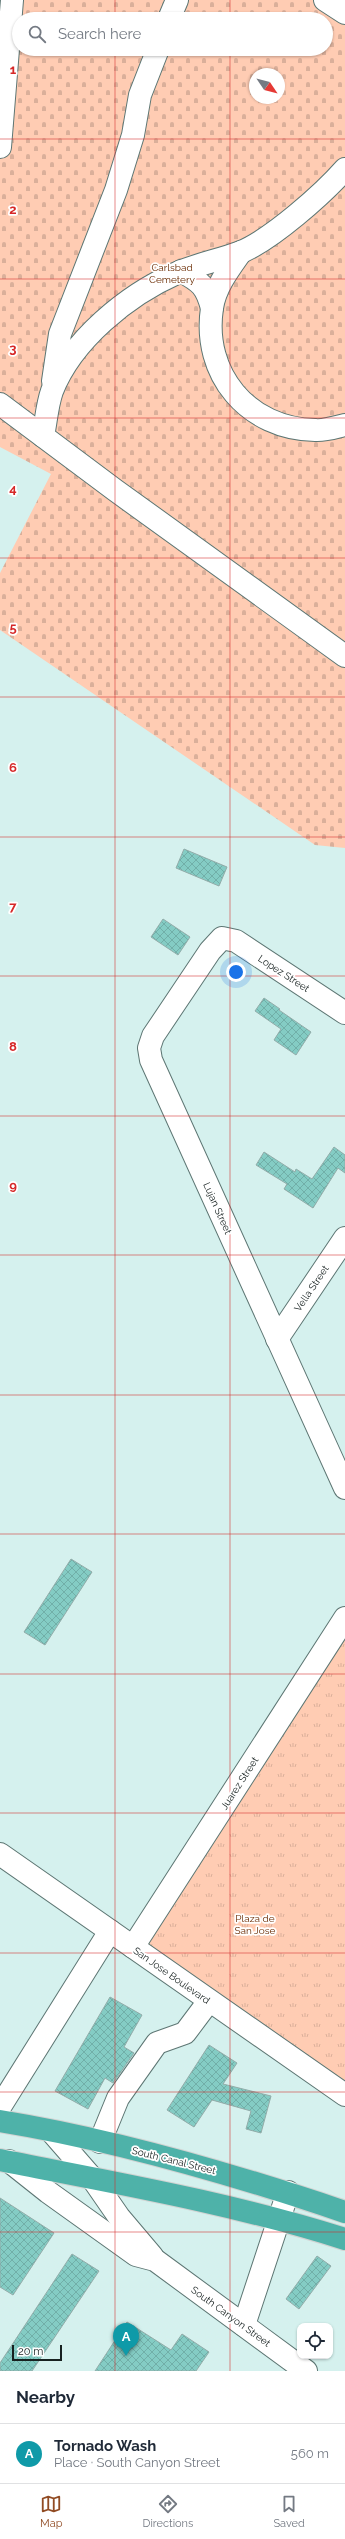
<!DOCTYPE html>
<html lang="en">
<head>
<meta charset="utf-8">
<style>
  body { margin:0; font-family:Raleway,sans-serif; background:#f2f2f3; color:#1f2937 }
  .controls { position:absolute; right:12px; bottom:12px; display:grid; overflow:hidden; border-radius:8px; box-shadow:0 1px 3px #0004 }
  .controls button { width:36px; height:36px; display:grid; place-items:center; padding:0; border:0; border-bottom:1px solid #e0e1e3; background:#fff; color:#1f2937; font:20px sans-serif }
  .compass { position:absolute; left:249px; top:68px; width:36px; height:36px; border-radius:50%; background:#fff; box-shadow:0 1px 3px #0004; rotate:125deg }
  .scale { position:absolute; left:12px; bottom:10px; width:50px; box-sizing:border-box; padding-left:4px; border:2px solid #172120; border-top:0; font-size:11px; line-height:14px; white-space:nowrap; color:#172120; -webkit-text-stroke:3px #fff; paint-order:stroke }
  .you { position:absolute; left:236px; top:972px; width:14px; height:14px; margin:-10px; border:3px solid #fff; border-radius:50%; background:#1a73e8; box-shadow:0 0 0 6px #1a73e833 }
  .badge { display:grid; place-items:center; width:26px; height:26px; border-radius:50%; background:#914b23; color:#fff; font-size:13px; font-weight:700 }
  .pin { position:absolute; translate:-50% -33px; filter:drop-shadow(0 1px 2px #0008) }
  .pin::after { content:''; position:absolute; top:21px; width:14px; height:12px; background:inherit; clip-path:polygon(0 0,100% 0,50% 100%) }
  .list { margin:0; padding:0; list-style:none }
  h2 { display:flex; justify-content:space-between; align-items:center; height:52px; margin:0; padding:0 16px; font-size:17px }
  h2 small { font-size:13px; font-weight:400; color:#747a83 }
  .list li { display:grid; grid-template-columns:26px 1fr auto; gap:12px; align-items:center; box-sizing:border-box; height:60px; padding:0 16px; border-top:1px solid #e0e1e3 }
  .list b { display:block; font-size:15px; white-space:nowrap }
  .list p { margin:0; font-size:13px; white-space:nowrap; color:#747a83 }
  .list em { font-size:13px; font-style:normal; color:#747a83 }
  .icon { flex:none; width:22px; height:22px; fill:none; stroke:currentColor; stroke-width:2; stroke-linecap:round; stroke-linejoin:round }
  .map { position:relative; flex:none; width:345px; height:2371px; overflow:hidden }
  .search { position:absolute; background:#fff; box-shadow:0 1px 3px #0004; left:12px; right:12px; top:12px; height:44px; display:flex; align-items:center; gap:10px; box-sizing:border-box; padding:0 14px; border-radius:22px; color:#747a83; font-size:15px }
  .sheet { height:112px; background:#fff }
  nav { display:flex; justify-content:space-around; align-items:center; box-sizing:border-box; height:56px; border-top:1px solid #e0e1e3; background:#fff; font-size:11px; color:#747a83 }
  nav a { display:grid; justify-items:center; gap:2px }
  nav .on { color:#914b23 }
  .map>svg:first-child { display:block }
</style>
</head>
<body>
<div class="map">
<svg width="345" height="2371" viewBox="0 0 345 2371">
  <defs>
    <pattern id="cemetery-stones" width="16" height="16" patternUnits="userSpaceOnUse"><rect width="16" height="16" fill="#ffccb3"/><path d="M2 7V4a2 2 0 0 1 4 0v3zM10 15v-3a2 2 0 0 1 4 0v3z" fill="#daaf9a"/></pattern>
    <pattern id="park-tufts" width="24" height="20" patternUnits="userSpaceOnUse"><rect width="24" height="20" fill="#ffccb3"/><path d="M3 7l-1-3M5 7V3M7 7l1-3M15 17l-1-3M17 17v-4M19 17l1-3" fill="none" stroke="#daaf9a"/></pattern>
    <pattern id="building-cross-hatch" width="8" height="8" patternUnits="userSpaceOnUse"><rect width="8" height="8" fill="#84ccc4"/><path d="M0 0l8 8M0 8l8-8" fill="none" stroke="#71afa8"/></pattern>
  </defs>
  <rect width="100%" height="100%" fill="#d5f1ee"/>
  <path fill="url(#cemetery-stones)" fill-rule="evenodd" d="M0,0H345V848L315,845L0,630V573L51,474L0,447ZM19,19H326V49H19ZM255,74H279V98H255Z"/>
  <polygon fill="url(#park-tufts)" points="345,1618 345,2095 133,1947"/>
  <g fill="url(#building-cross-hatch)" stroke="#92aca9">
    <polygon points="184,849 227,867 219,886 176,868"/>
    <polygon points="163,919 190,937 178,955 151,937"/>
    <polygon points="264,998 280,1009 279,1010 311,1032 296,1055 274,1040 281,1029 255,1011"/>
    <polygon points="334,1147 345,1155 345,1173 338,1168 313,1208 284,1189 287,1184 256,1165 264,1152 295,1172 296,1169 312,1179"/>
    <polygon points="71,1559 92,1572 45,1645 24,1632"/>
    <polygon points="110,1997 142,2015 124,2047 134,2053 113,2083 105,2078 88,2109 55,2091"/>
    <polygon points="209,2045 237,2063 223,2084 271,2096 261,2133 246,2129 251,2111 212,2100 194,2127 167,2110"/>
    <polygon points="0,2198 54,2233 13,2295 0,2287"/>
    <polygon points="72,2254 99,2271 32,2371 0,2371 0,2363"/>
    <polygon points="317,2256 331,2266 299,2309 286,2299"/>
    <polygon points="127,2322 171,2350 182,2334 209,2352 196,2371 95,2371"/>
  </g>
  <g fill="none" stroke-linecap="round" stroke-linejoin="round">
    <g stroke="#5d7673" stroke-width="24">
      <g id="minor">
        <polyline points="325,0 345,13"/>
        <polyline points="169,19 177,0"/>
        <polyline points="0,147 12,0"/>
        <path d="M241,252C229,269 215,287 212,308C202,374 248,429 315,430C325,431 336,427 345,425"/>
        <path d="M181,271C201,282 206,286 212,308"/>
        <polyline points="53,381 60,334 116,190 133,135 140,95 158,49"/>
        <polyline points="0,404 115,490 345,656"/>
        <path d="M43,436C46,422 47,405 52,391C72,340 127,295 177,273C198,264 220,260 241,252C272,239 323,194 345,169"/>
        <polyline points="345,1013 236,941 222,938 210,951 153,1036 149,1048 151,1060 345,1488"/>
        <polyline points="277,1339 345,1238"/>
        <polyline points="0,1854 345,2095"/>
        <polyline points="133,1947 345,1618"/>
        <polyline points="0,2107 110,1931"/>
        <polyline points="51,2131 92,2178 119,2217 152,2256"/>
        <polyline points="100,2142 118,2098 157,2043 185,2033 209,2001"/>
        <polyline points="9,2161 48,2192 136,2255 155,2260 306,2371"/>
        <polyline points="244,2325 288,2192"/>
      </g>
    </g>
    <g stroke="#d1d3d2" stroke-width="24">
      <g id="highway">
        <path d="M0,2121C117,2140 233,2174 345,2212"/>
        <path d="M0,2160C116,2183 232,2203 345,2239"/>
      </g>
    </g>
    <use href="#minor" stroke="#fff" stroke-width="22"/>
    <use href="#highway" stroke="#4eb2a9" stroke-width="22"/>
  </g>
  <path fill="none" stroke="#d62828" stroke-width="1" stroke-opacity="0.55" d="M115,0V19M230,0V19M115,49V2371M230,49V2371M0,139H345M0,279H345M0,418H345M0,558H345M0,697H345M0,837H345M0,976H345M0,1116H345M0,1255H345M0,1395H345M0,1534H345M0,1674H345M0,1813H345M0,1953H345M0,2092H345M0,2232H345"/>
  <g text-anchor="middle" stroke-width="3.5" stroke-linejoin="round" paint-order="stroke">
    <g font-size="10" fill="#692a00" stroke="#fff">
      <text x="172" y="271">Carlsbad<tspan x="172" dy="12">Cemetery</tspan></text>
      <text x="255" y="1922">Plaza de<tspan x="255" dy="12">San Jose</tspan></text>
    </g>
    <g font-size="10" fill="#172120" stroke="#fff">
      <text transform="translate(284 973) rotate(33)" y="4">Lopez Street</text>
      <text transform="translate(218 1208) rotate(66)" y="4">Lujan Street</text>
      <text transform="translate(311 1288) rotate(-56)" y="4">Vella Street</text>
      <text transform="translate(239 1783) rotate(-57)" y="4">Juarez Street</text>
      <text transform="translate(172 1975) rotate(35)" y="4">San Jose Boulevard</text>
      <text transform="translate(174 2160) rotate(14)" y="4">South Canal Street</text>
      <text transform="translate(231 2316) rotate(36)" y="4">South Canyon Street</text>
    </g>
  </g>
  <g font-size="13" text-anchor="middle" font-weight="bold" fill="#d62828" stroke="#fff" stroke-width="3.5" stroke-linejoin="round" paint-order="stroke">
    <text x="13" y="74">1</text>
    <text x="13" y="214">2</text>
    <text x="13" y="353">3</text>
    <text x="13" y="493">4</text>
    <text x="13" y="632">5</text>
    <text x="13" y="772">6</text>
    <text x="13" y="911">7</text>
    <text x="13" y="1051">8</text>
    <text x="13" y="1190">9</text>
  </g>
</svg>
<div class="controls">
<button><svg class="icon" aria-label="locate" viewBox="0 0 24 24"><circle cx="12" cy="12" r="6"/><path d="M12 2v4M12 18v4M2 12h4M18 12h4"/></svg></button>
</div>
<svg class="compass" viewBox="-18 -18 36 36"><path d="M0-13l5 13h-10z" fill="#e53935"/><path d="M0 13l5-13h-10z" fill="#747a83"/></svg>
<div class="scale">20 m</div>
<div class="you"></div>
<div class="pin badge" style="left:126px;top:2356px;background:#0f9aa8">A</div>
<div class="search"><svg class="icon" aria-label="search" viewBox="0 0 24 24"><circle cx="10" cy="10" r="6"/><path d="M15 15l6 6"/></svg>Search here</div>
</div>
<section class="sheet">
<h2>Nearby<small></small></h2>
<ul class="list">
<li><span class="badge" style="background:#0f9aa8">A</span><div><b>Tornado Wash</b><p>Place · South Canyon Street</p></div><em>560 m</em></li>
</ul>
</section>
<nav>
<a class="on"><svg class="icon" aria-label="map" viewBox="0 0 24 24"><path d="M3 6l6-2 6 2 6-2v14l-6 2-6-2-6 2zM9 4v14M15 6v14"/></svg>Map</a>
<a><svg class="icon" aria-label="directions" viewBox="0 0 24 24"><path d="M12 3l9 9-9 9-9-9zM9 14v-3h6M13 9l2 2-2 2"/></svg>Directions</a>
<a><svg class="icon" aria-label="saved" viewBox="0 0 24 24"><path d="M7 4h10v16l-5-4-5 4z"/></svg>Saved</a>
</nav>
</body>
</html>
